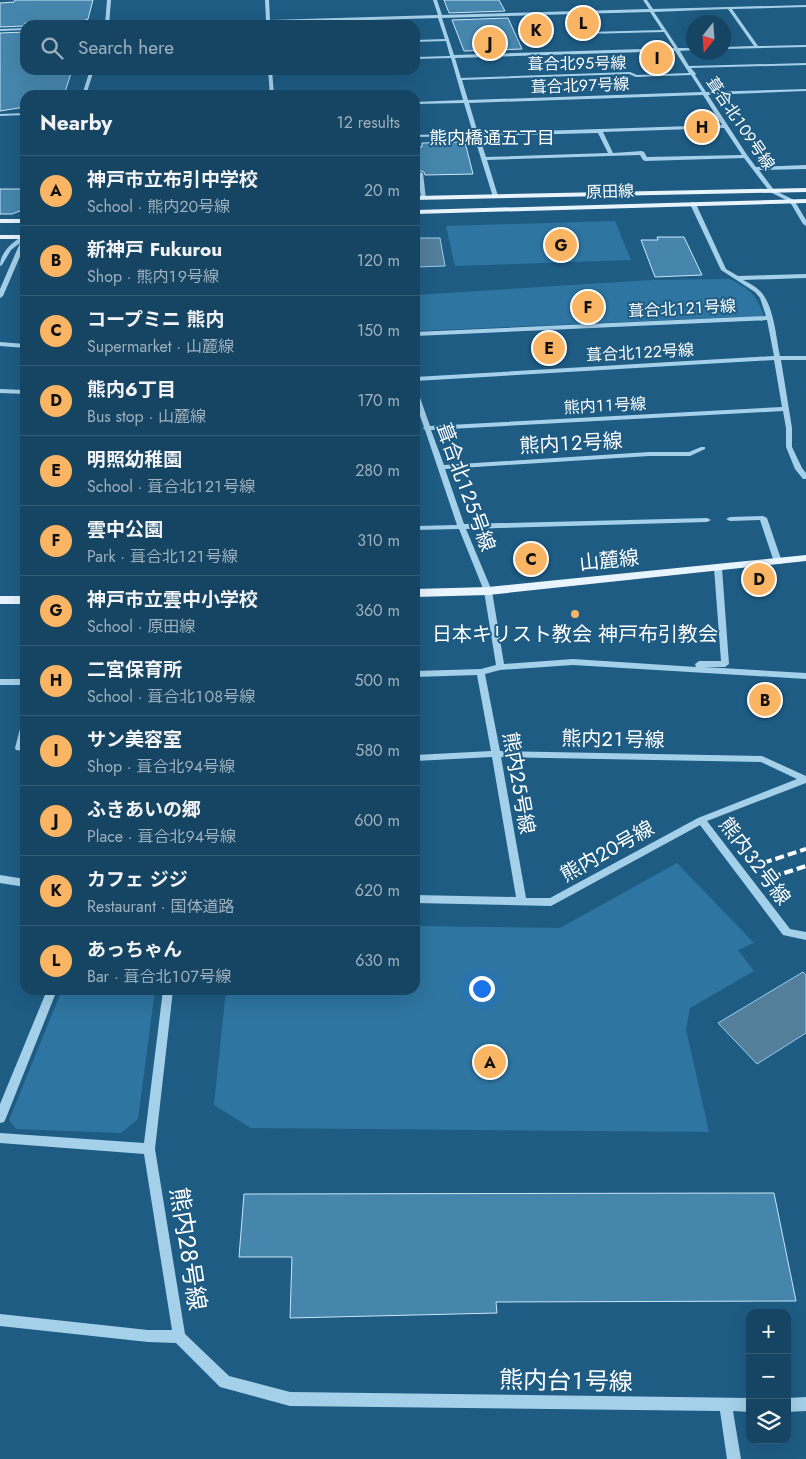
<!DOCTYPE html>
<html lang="en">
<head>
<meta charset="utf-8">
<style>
  body { margin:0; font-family:Jost,"Noto Sans JP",sans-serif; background:#1f4c69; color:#f1f3f6 }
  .controls { position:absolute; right:15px; bottom:15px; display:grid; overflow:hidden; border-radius:10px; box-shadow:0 5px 20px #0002 }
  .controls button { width:45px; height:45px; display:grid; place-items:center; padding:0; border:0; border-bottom:1px solid #355d78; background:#164563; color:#f1f3f6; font:25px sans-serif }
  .compass { position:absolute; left:686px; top:15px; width:45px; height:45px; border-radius:50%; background:#164563; box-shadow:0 5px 20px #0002; rotate:197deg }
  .you { position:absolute; left:481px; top:988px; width:18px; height:18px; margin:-12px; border:4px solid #fff; border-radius:50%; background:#1a73e8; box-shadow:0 0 0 8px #1a73e833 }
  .badge { display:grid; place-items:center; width:32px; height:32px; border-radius:50%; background:#f9b564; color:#111; font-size:16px; font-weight:700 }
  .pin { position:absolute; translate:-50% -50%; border:2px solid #fff; box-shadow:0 1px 5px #0006 }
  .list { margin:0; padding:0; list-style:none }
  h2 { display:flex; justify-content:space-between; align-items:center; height:65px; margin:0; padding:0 20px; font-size:21px }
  h2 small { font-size:16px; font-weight:400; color:#9eb1be }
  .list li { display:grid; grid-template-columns:32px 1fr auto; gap:15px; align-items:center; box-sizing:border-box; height:70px; padding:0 20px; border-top:1px solid #355d78 }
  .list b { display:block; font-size:19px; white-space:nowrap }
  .list p { margin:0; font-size:16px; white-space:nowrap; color:#9eb1be }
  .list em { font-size:16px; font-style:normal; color:#9eb1be }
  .icon { flex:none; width:28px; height:28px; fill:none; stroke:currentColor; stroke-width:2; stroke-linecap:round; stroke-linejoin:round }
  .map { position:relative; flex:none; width:806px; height:1459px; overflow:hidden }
  .search { position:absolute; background:#164563; box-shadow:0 5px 20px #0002; left:20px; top:20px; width:400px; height:55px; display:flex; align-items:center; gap:12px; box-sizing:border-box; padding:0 18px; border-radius:15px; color:#9eb1be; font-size:19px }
  .panel { position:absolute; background:#164563; box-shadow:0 5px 20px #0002; left:20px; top:90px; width:400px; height:905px; border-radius:15px }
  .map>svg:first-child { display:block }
</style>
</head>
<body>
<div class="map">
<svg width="806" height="1459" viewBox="0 0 806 1459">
  <rect width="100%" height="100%" fill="#1e5c84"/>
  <g fill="#2e75a1">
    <polygon points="615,221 631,260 455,266 446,226"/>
    <path d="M730,279C750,290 756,293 764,316L415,331V295L652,280Z"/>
    <polygon points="677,863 754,943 738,950 754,971 690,1008 686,1029 709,1132 251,1128 214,1105 226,990 415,990 415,926 560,928"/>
    <polygon points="62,990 155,990 138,1119 121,1133 16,1129 9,1120"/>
  </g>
  <g fill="#537f9b" stroke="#99cdec">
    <polygon points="415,238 440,238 445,266 417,267"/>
    <polygon points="803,972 806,975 806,1033 757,1064 718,1023"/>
  </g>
  <g fill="#4686ad" stroke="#cae6f7">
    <polygon points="15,0 93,0 88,19 80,22 25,23 25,26 0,27 0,3 14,2"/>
    <polygon points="444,0 499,0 505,11 449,13"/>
    <polygon points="508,18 522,49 464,51 452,20"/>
    <polygon points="25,32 25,70 72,70 64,95 25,95 25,107 0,111 0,33"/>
    <polygon points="465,142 473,174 425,175 424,172 415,169 415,147 422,147 422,143"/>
    <polygon points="0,189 25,189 25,209 12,214 0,214"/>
    <polygon points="657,237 684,237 702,275 655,277 641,240 658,240"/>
    <polygon points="774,1193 796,1301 496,1302 497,1313 290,1318 292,1257 239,1257 244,1194"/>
  </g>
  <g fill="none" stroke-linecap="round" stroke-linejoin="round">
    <g fill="#a5d0ea" fill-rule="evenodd">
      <polygon points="107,0 111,0 109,25 105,25"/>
      <path d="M265,0H269L270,20L438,15L433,0H437L442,15L649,9L643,0H647L653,9L806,5V7L732,9L758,46L806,45V47L724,49V47L754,46L728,9L654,12L678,48H694V50L680,51L689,66L806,63V65L691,68L696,74L695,75L706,92L806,89V91L708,95L747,155L756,167L806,165V169L759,170L774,190L794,200L806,220V226L803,224L790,202L770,192L744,158L645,161L643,160L640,155L487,160L498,196L493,197L474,136L415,137V135L473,133L464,103L415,104V102L463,100L451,58L415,59V57L450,56L446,41L415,42V40L445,39L438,18L270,23V25H266V23L137,25L139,24L266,20ZM650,12L662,30L587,32L578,14ZM574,14L584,34L664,32L674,48L454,55L442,18ZM675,51L689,73L637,75L630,72L461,78L455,58ZM629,74L636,77L691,75L702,92L468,100L462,80ZM703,95L722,125L478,133L469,103ZM724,128L742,155L647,157L644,152L642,151L613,153L603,132ZM598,133L608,153L486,157L479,136Z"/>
      <polygon points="25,28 25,30 0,31 0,29"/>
      <polygon points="90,70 94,70 86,95 82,95"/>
      <polygon points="268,70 272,70 274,95 270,95"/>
      <polygon points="173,92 175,93 175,95 116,95 118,94"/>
      <polygon points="25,113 25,115 0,116 0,114"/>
      <polygon points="415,171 423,173 426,199 421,198 418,175 415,175"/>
      <path d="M693,202L696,204L726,269L738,276L806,274V278L743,280C749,283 755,286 760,291C774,305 776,337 780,356H806V360H781L792,428V447L802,468L806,473V479H803L795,469L786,447V428L783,411L431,430L444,465L649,452H689L701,447H705V449L690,456H649L445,469L464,524L707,518L711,520L707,522L466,529L492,591L504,664L573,659L696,667L695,664L699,661H721L714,568L718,566L722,568L729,664L725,667H704L806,673V679L573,665L500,670L485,674L500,751L762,756L806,776V783L707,821L790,929L806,932V940L783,935L700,825L551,906L415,903V895L516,897L492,757L415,761V755L491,751L477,675L415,677V671L481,669L496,665L484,591L459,529L415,530V526L457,525L425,430L423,428L424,427L415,402V390L418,392L430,426L782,407L774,360L415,381V377L774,356L767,320L415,336V332L766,316L760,298L755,292L721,270L690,204ZM501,757L761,762L797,779L698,818L550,898H526Z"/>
      <path d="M25,235V245L3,296L0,298V289L20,243L11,250L2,265L0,266C0,252 13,241 25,235Z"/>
      <polygon points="0,342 25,344 25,348 0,346"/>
      <polygon points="0,389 25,390 25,394 0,393"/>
      <polygon points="763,516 767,518 782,562 781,564 775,564 774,562 760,520 730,521 726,519 730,517"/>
      <rect x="0" y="679" width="25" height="6"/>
      <polygon points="25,722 25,751 16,750 15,748 21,725"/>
      <polygon points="0,875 25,879 25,887 0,883"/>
      <polygon points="47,990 57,990 6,1118 4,1122 0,1123 0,1104"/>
      <polygon points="163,990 173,990 155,1149 185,1334 229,1376 290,1392 750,1398 750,1412 733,1411 741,1459 727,1459 720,1411 290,1406 220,1387 176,1343 148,1342 0,1326 0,1314 148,1330 172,1330 144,1154 0,1143 0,1133 144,1143"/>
      <polygon points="806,1397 806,1411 787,1412 787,1398"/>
    </g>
    <g fill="#e9f5fe" fill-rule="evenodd">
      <polygon points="806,188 806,192 415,200 415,196"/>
      <polygon points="806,199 806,203 415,214 415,210"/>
      <rect x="0" y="219" width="25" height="4"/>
      <rect x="0" y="235" width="25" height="4"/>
      <polygon points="806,555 806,561 488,595 415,597 415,589 488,587"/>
      <rect x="0" y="596" width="25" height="8"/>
    </g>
    <g stroke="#fff" stroke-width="4" stroke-dasharray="9 4" stroke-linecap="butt">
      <polyline points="763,863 806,849"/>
      <polyline points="772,877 806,866"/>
    </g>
  </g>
  <circle fill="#f9b564" stroke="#1e5c84" stroke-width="2" cx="575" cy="614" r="5"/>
  <g text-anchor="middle" stroke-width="4" stroke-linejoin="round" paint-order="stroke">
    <g font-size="16" fill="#fff" stroke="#1e5c84">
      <text transform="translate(577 63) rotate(-1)" y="6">葺合北９５号線</text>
      <text transform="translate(580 85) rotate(-2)" y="6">葺合北９７号線</text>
      <text transform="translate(741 123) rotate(56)" y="6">葺合北１０９号線</text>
      <text transform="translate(610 191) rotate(-2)" y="6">原田線</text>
      <text transform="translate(682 308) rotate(-3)" y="6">葺合北１２１号線</text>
      <text transform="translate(640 352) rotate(-3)" y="6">葺合北１２２号線</text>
      <text transform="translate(605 405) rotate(-3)" y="6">熊内１１号線</text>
    </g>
    <g font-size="18" fill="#fff" stroke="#1e5c84">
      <text x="492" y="144">熊内橋通五丁目</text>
    </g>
    <g font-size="20" fill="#fff" stroke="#1e5c84">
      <text transform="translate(571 443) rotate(-3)" y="7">熊内１２号線</text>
      <text transform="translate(466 487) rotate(70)" y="7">葺合北１２５号線</text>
      <text transform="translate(609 560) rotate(-6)" y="7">山麓線</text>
      <text transform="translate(613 739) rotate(1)" y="7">熊内２１号線</text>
      <text transform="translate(519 783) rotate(80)" y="7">熊内２５号線</text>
      <text transform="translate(607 851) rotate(-29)" y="7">熊内２０号線</text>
      <text transform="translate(755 861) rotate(53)" y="7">熊内３２号線</text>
    </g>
    <g font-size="20" fill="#fff" stroke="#1e5c84">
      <text x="575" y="641">日本キリスト教会 神戸布引教会</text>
    </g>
    <g font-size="24" fill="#fff" stroke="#1e5c84">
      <text transform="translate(188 1249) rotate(81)" y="8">熊内２８号線</text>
      <text transform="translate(566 1381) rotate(1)" y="8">熊内台１号線</text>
    </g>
  </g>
</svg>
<div class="controls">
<button>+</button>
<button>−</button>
<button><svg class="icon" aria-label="layers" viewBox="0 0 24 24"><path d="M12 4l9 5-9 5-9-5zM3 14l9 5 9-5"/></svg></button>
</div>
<svg class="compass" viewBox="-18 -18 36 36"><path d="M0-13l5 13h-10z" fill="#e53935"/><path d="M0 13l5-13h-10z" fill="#9eb1be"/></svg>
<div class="you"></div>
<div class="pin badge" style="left:490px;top:1062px">A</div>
<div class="pin badge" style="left:765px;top:700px">B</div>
<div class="pin badge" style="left:531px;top:559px">C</div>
<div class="pin badge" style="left:759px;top:579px">D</div>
<div class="pin badge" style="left:549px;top:348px">E</div>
<div class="pin badge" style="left:588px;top:307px">F</div>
<div class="pin badge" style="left:561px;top:245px">G</div>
<div class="pin badge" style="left:702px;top:127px">H</div>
<div class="pin badge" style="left:657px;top:58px">I</div>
<div class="pin badge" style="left:490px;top:43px">J</div>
<div class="pin badge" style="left:536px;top:30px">K</div>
<div class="pin badge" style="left:583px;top:23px">L</div>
<div class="search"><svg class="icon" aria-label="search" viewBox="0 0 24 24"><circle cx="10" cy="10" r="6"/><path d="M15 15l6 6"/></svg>Search here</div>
<section class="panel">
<h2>Nearby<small>12 results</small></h2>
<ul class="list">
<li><span class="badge">A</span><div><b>神戸市立布引中学校</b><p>School · 熊内２０号線</p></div><em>20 m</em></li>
<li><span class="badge">B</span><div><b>新神戸 Fukurou</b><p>Shop · 熊内１９号線</p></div><em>120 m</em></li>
<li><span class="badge">C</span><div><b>コープミニ 熊内</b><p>Supermarket · 山麓線</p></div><em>150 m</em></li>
<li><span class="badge">D</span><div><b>熊内6丁目</b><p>Bus stop · 山麓線</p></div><em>170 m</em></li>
<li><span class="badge">E</span><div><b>明照幼稚園</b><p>School · 葺合北１２１号線</p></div><em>280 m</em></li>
<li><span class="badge">F</span><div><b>雲中公園</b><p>Park · 葺合北１２１号線</p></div><em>310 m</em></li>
<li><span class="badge">G</span><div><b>神戸市立雲中小学校</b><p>School · 原田線</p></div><em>360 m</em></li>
<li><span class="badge">H</span><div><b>二宮保育所</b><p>School · 葺合北１０８号線</p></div><em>500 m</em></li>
<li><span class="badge">I</span><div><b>サン美容室</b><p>Shop · 葺合北９４号線</p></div><em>580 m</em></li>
<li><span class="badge">J</span><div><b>ふきあいの郷</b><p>Place · 葺合北９４号線</p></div><em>600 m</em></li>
<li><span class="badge">K</span><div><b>カフェ ジジ</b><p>Restaurant · 国体道路</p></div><em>620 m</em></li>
<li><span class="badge">L</span><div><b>あっちゃん</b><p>Bar · 葺合北１０７号線</p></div><em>630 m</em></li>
</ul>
</section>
</div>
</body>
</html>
